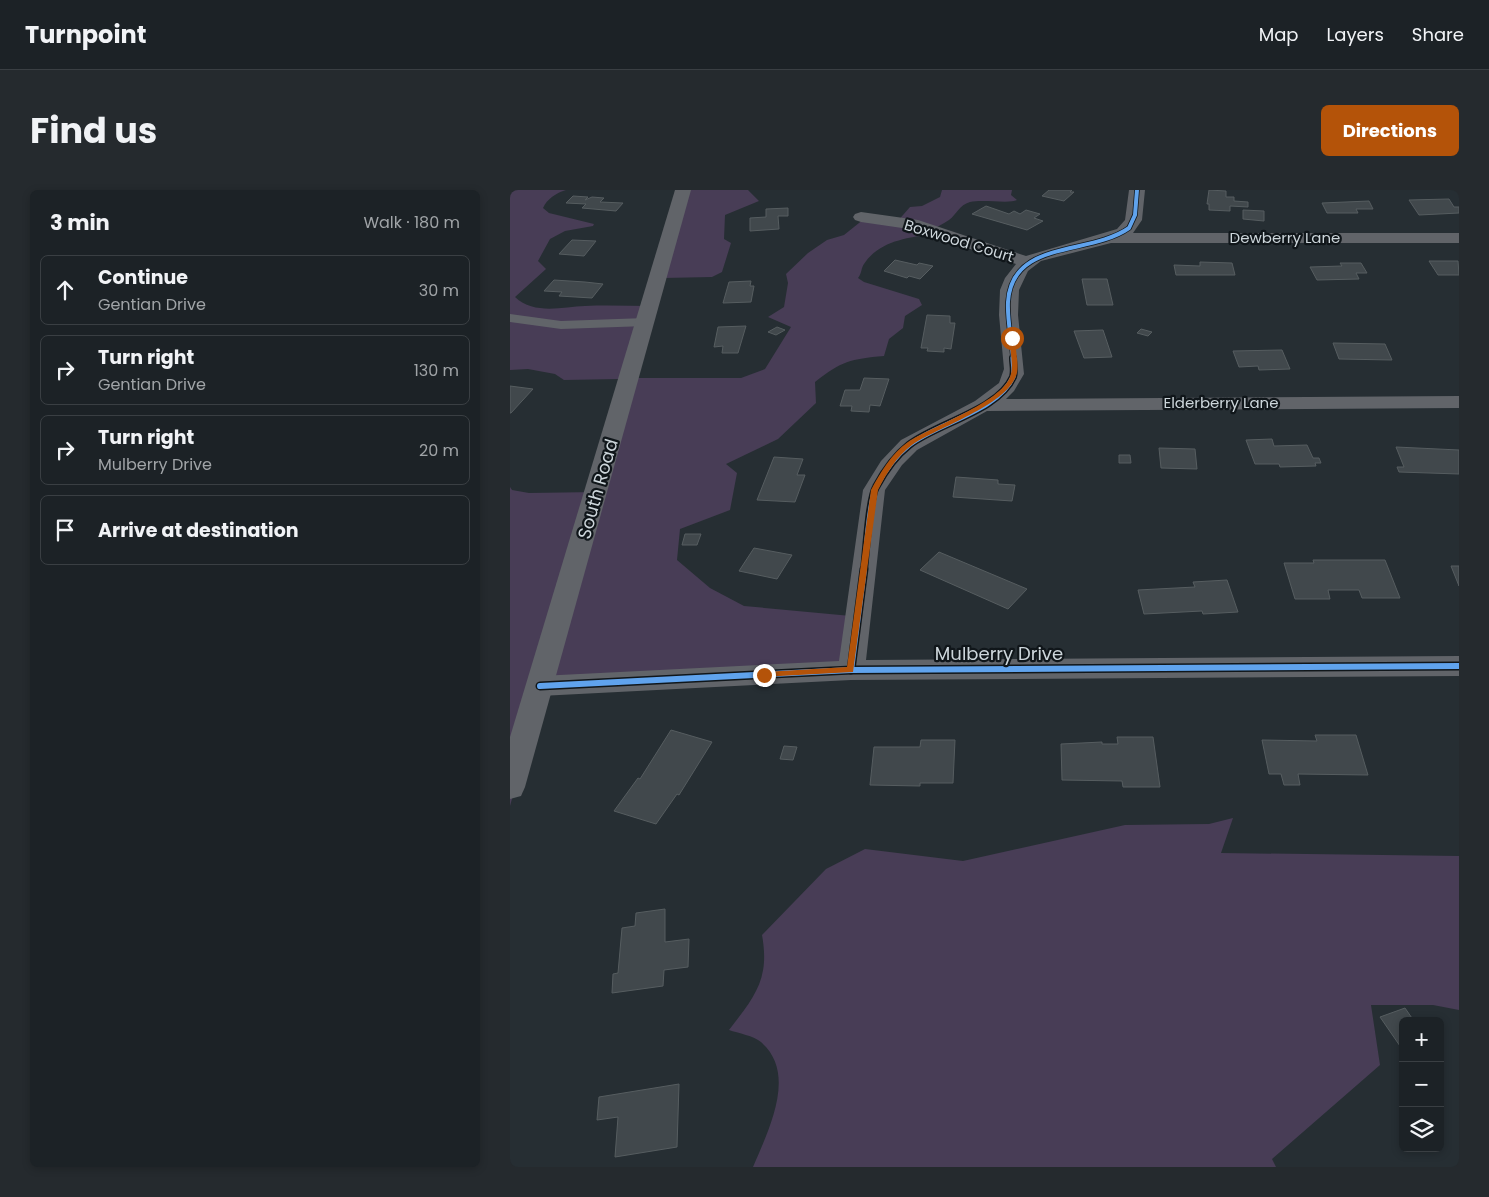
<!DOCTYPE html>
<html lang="en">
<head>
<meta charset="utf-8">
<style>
  body { margin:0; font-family:Poppins,sans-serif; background:#252a2e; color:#f1f3f6 }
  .controls { position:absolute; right:15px; bottom:15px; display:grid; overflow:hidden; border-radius:8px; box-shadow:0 2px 8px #0003 }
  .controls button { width:45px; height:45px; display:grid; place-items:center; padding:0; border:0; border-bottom:1px solid #3a3f43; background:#1c2226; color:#f1f3f6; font:25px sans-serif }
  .stop { position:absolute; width:15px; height:15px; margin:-11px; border:4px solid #b45309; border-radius:50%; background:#fff }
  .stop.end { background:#b45309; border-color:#fff; box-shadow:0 1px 5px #0008 }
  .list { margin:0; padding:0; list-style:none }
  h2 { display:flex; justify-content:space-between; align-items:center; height:65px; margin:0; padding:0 20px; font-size:21px }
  h2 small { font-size:16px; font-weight:400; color:#a0a4a7 }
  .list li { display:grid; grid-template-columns:32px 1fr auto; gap:15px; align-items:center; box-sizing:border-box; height:70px; margin:0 10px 10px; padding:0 10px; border:1px solid #3a3f43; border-radius:8px }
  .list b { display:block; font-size:19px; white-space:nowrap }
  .list p { margin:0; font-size:16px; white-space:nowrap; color:#a0a4a7 }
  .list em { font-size:16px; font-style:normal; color:#a0a4a7 }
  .icon { flex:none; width:28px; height:28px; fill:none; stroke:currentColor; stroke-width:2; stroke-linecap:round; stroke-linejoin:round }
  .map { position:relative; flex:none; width:949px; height:977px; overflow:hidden; border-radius:8px }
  header { display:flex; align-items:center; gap:30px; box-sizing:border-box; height:70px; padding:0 25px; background:#1c2226; border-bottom:1px solid #3a3f43 }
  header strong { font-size:24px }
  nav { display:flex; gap:28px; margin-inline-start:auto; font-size:18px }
  .intro { display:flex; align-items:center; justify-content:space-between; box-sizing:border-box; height:120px; padding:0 30px }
  h1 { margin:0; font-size:35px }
  .button { padding:12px 22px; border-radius:8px; background:#b45309; color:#fff; font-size:18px; font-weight:700 }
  main { display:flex; gap:30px; padding:0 30px }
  aside { flex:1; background:#1c2226; border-radius:8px; box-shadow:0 2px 8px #0003 }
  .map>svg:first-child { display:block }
</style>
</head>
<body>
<header>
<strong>Turnpoint</strong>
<nav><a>Map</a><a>Layers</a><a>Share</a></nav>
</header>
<div class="intro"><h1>Find us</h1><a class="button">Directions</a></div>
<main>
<aside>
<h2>3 min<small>Walk · 180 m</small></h2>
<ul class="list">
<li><svg class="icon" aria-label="ahead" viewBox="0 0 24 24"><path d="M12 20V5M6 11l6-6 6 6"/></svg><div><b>Continue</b><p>Gentian Drive</p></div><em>30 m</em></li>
<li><svg class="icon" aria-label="right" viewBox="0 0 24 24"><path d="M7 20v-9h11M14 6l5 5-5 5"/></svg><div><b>Turn right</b><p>Gentian Drive</p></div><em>130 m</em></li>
<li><svg class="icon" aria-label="right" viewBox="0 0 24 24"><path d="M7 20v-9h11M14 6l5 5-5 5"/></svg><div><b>Turn right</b><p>Mulberry Drive</p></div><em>20 m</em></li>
<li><svg class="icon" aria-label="arrive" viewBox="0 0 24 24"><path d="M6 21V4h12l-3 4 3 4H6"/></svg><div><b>Arrive at destination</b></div></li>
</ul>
</aside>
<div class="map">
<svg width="949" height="977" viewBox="0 0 949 977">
  <rect width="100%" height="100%" fill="#262e33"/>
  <g fill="#483d56">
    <path d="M0,0H56C46,3 37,9 33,18L39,23L84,34L83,36L55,41L40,49L28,71L36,79L5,107C24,125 52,117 75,116C97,115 119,116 141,116L109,189L54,190L45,184L18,179L0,180Z"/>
    <polygon points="174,0 238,0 249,11 215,25 214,49 221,53 212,82 202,87 153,88"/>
    <path d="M432,0H502L501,5L507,10C499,14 473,9 460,12C449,15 447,24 439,30C433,34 425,38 418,42L421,44C397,48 369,51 354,74C351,78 352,83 348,88L354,92L409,109L412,115L395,126L393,138L379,149L374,166C340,169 332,171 305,192L306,213L268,249L216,274L227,283L220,320L170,339L167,370L200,398L234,416L341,426L339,470L325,473L32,501L0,616V297L2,300L19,303L87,302L127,188H231L255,179L281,137L258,127L274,117L278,93L276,84L298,63L317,50L334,45L354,29L386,33L400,17L412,16L430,7Z"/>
    <path d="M723,628L711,663L949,666V820L923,815H861L870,875L762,969L766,977H243C258,941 288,884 251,852C244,846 228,843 219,840C245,806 260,789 252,745L316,679L355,659L453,671L615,635L699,634Z"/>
  </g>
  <g fill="#41484c" stroke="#565d60">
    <polygon points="539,0 562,0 560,2 564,2 554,11 532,6"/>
    <polygon points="699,0 716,1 716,7 724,7 724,11 738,12 738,17 720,16 720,21 699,20 699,14 697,14"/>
    <polygon points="63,6 78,7 75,10 82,7 94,8 90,12 113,13 106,21 72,18 76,14 56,13"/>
    <polygon points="939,9 944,17 949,17 949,23 909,25 899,10"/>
    <polygon points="859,11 863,19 846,19 848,23 817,23 812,13"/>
    <polygon points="476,16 499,24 504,21 510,24 516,20 530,24 524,28 533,31 517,40 462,24"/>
    <polygon points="278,18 278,26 268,26 269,39 240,41 240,28 256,27 256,19"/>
    <polygon points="733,20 754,21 754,31 733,29"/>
    <polygon points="62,50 86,51 74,66 49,64"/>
    <polygon points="385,70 407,75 409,73 423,76 410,89 399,86 397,88 374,81"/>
    <polygon points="919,71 948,71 949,85 928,85"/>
    <polygon points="690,72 722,73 725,85 666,85 664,75 690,76"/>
    <polygon points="830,73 851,73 857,83 846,83 849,89 807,90 800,77 832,76"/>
    <polygon points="572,89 597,89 603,115 577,115"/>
    <polygon points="44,90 75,92 93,94 82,108 49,106 52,102 34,101"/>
    <polygon points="241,91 240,96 244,96 241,112 213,113 219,92"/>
    <polygon points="417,125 440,126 440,133 445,133 441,159 434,158 434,162 417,161 418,158 411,158"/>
    <polygon points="236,136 228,163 212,163 213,156 204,157 208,137"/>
    <polygon points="267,137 275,140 266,145 258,142"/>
    <polygon points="631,139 642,142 638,146 627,143"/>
    <polygon points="593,140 602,167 574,168 564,141"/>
    <polygon points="823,153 875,154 882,170 829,169"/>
    <polygon points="772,160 780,179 749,180 748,176 729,177 723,161"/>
    <polygon points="354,188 379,189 370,216 360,215 359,222 341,221 342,216 330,216 335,200 350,200"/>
    <polygon points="0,196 23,199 1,223 0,223"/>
    <polygon points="762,249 764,256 797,255 803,268 809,268 811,273 805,273 806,276 770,277 769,274 745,274 736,250"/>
    <polygon points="886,257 949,260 949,284 889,282 887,277 894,277"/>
    <polygon points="649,258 685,259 687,279 651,278"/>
    <polygon points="609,265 620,265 621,273 609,273"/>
    <polygon points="264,267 293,269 287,285 295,285 285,312 247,310"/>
    <polygon points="446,287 488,290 488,294 505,295 502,311 443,307"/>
    <polygon points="175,344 191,344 187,355 172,355"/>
    <polygon points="244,358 282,365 267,389 229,381"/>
    <polygon points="429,362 517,399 498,419 410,380"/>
    <polygon points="803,370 875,370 890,408 852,408 849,400 818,400 820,409 785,409 774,373 804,373"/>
    <polygon points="941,376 949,376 949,396"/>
    <polygon points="717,390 728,422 693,424 692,421 634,424 628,400 685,397 683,392"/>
    <polygon points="161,540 202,552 169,605 167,604 146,634 104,621 128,588 130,589"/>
    <polygon points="805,545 846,545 858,585 788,584 790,595 774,595 771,584 759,584 752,550 807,551"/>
    <polygon points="607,547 643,547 650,597 613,597 612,591 552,590 551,554 592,552 592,554 608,554"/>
    <polygon points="411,550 445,550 443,593 410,593 410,596 360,595 364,557 410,557"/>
    <polygon points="274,556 287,557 283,570 270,569"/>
    <polygon points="155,719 155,752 179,749 178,777 154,780 153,796 102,803 103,784 108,783 112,738 125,736 126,723"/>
    <polygon points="895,818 904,831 893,831 893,855 890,856 870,827"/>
    <polygon points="169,894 167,957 105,967 108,927 87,930 89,907"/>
  </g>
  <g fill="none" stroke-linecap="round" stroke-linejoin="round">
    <polygon fill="#616469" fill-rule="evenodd" points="0,124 51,131 136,128 142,132 136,136 51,139 0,132"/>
    <polygon fill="#616469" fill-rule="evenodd" points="619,0 635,0 632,30 623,43 949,43 949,53 601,53 531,71 518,81 509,100 508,125 514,184 504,201 496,209 949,206 949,218 477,221 407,260 392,275 375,300 356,470 949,466 949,486 341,490 30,506 20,503 16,496 20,489 30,486 329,471 353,300 371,271 391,250 465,211 489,193 494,179 489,125 490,100 495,88 506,74 399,39 351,32 345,30 343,27 345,24 351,22 408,30 516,66 607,39 615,30"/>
    <polygon fill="#616469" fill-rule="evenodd" points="165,0 181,0 15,597 11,606 0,609 0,547"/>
    <g stroke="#10161a" stroke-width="5.5">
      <path id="cycleway-far2" d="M503,169C502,150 497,131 498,112C502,49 579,66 619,38L625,25L627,0"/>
    </g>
    <g stroke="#10161a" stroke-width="8">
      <path id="cycleway-far1" d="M354,380C356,363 359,309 366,297C374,282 385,266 399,255C427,233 488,221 503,187C505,181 503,174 503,168"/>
    </g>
    <g stroke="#10161a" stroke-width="9">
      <g id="cycleway">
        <polyline points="341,480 354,379"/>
        <polyline points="30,496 341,480 949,476"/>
      </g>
    </g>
    <use href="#cycleway-far2" stroke="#60a3ed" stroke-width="4"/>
    <use href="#cycleway-far1" stroke="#60a3ed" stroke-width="5"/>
    <use href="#cycleway" stroke="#60a3ed" stroke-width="6"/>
  </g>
  <path fill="#b45309" d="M502,147L505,148C505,159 510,177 506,186C495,216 428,237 402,255C387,266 376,284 368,300L343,482L252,487L250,485L254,482L337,477L361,300C370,283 382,263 398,252C422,236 490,213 500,187C504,177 500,159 499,148Z"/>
  <g text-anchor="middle" stroke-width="4.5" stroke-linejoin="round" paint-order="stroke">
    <g font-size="15" fill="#cdd6db" stroke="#10161a">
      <text x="775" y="53">Dewberry Lane</text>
      <text transform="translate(449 51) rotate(17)" y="5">Boxwood Court</text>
      <text x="711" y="218">Elderberry Lane</text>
    </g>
    <g font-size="18" fill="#cdd6db" stroke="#10161a">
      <text transform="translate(88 299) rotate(-74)" y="6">South Road</text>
      <text x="489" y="470">Mulberry Drive</text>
    </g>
  </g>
</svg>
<div class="controls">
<button>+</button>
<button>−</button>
<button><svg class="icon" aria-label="layers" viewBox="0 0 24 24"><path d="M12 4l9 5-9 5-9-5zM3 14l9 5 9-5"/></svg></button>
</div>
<div class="stop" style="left:502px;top:148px"></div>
<div class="stop end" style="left:254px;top:485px"></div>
</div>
</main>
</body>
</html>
